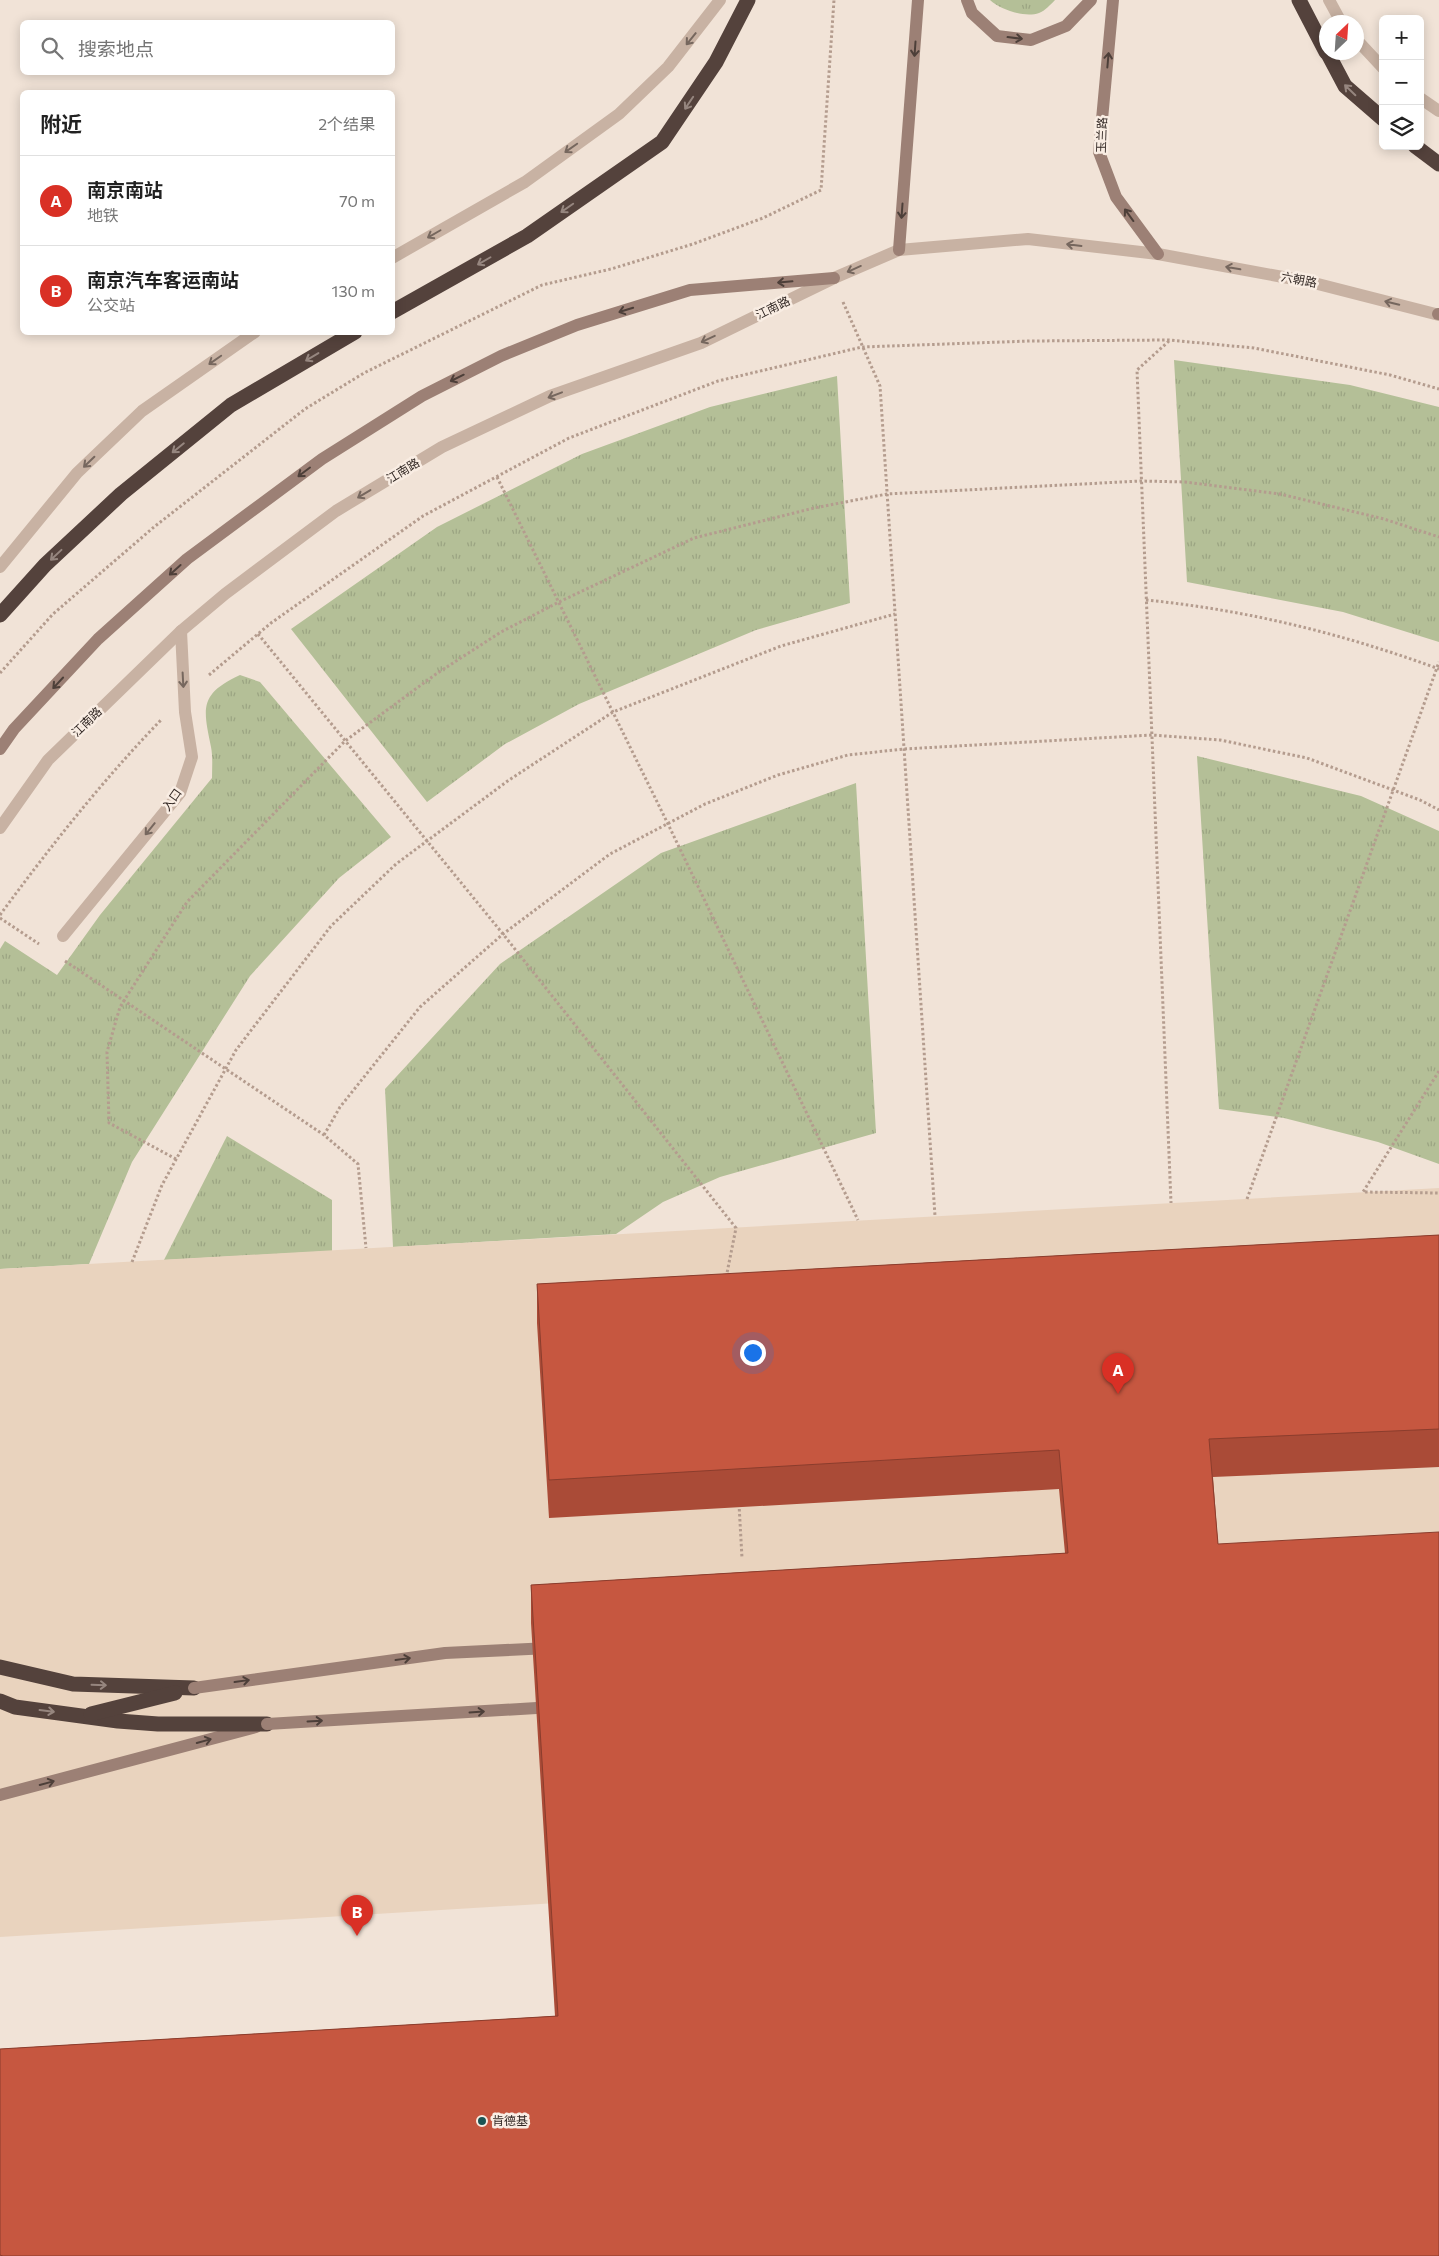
<!DOCTYPE html>
<html lang="zh">
<head>
<meta charset="utf-8">
<style>
  body { margin:0; font-family:Commissioner,"Noto Sans SC",sans-serif; background:#f6f6f6; color:#222 }
  .controls { position:absolute; right:15px; top:15px; display:grid; overflow:hidden; border-radius:8px; box-shadow:0 2px 12px #0003 }
  .controls button { width:45px; height:45px; display:grid; place-items:center; padding:0; border:0; border-bottom:1px solid #e0e0e0; background:#fff; color:#222; font:25px sans-serif }
  .compass { position:absolute; left:1319px; top:15px; width:45px; height:45px; border-radius:50%; background:#fff; box-shadow:0 2px 12px #0003; rotate:25deg }
  .you { position:absolute; left:752px; top:1352px; width:18px; height:18px; margin:-12px; border:4px solid #fff; border-radius:50%; background:#1a73e8; box-shadow:0 0 0 8px #1a73e833 }
  .badge { display:grid; place-items:center; width:32px; height:32px; border-radius:50%; background:#d93025; color:#fff; font-size:16px; font-weight:700 }
  .pin { position:absolute; translate:-50% -41px; filter:drop-shadow(0 1px 2px #0008) }
  .pin::after { content:''; position:absolute; top:26px; width:18px; height:15px; background:inherit; clip-path:polygon(0 0,100% 0,50% 100%) }
  .list { margin:0; padding:0; list-style:none }
  h2 { display:flex; justify-content:space-between; align-items:center; height:65px; margin:0; padding:0 20px; font-size:21px }
  h2 small { font-size:16px; font-weight:400; color:#767676 }
  .list li { display:grid; grid-template-columns:32px 1fr auto; gap:15px; align-items:center; box-sizing:border-box; height:90px; padding:0 20px; border-top:1px solid #e0e0e0 }
  .list b { display:block; font-size:19px; white-space:nowrap }
  .list p { margin:0; font-size:16px; white-space:nowrap; color:#767676 }
  .list em { font-size:16px; font-style:normal; color:#767676 }
  .icon { flex:none; width:28px; height:28px; fill:none; stroke:currentColor; stroke-width:2; stroke-linecap:round; stroke-linejoin:round }
  .map { position:relative; flex:none; width:1439px; height:2256px; overflow:hidden }
  .search { position:absolute; background:#fff; box-shadow:0 2px 12px #0003; left:20px; top:20px; width:375px; height:55px; display:flex; align-items:center; gap:12px; box-sizing:border-box; padding:0 18px; border-radius:8px; color:#767676; font-size:19px }
  .panel { position:absolute; background:#fff; box-shadow:0 2px 12px #0003; left:20px; top:90px; width:375px; height:245px; border-radius:8px }
  .map>svg:first-child { display:block }
</style>
</head>
<body>
<div class="map">
<svg width="1439" height="2256" viewBox="0 0 1439 2256">
  <defs>
    <pattern id="grass-tufts" width="24" height="20" patternUnits="userSpaceOnUse" patternTransform="scale(1.25)"><rect width="24" height="20" fill="#b4bf97"/><path d="M3 7l-1-3M5 7V3M7 7l1-3M15 17l-1-3M17 17v-4M19 17l1-3" fill="none" stroke="#9ba482"/></pattern>
  </defs>
  <rect width="100%" height="100%" fill="#f1e3d7"/>
  <g fill="url(#grass-tufts)">
    <path d="M990,0H1055C1051,4 1045,11 1039,13C1025,18 1001,10 990,0Z"/>
    <polygon points="1174,360 1350,385 1439,407 1439,642 1343,612 1187,582"/>
    <polygon points="837,376 850,603 756,630 579,704 505,744 427,802 291,629 437,527 582,454 710,407"/>
    <path d="M240,675L260,682L391,837L339,878L250,976L132,1162L89,1264L0,1269V949L5,941L57,975L100,915L212,778C212,768 213,757 211,747C203,708 199,694 240,675Z"/>
    <polygon points="1197,756 1361,796 1439,831 1439,1164 1378,1142 1284,1118 1219,1109"/>
    <polygon points="856,783 876,1133 720,1177 663,1202 616,1234 393,1247 385,1089 500,964 661,853"/>
    <polygon points="227,1136 332,1200 332,1251 164,1260"/>
  </g>
  <polygon fill="#e9d3be" points="1439,1188 1439,1849 0,1937 0,1269"/>
  <g fill="none" stroke-linecap="round" stroke-linejoin="round">
    <g stroke="#b49c8e" stroke-width="3" stroke-dasharray="2.5 2.5" stroke-linecap="butt">
      <polyline points="843,302 880,386 935,1216"/>
      <polyline points="1169,341 1137,370 1171,1203"/>
      <polyline points="497,477 668,824 858,1220"/>
      <path d="M1146,600C1247,610 1344,634 1439,669"/>
      <polyline points="258,634 503,934 736,1228 726,1278"/>
      <polyline points="0,673 53,614 154,527 305,409 364,373 542,285 611,269 693,244 763,218 821,190 834,0"/>
      <polyline points="209,675 271,623 423,516 569,438 718,381 862,347 1030,341 1169,340 1254,348 1390,375 1439,389"/>
      <path d="M0,915C50,847 102,781 161,720"/>
      <polyline points="0,918 39,944"/>
      <polyline points="65,961 324,1135 358,1164 366,1248"/>
      <polyline points="1439,1071 1363,1192 1439,1193"/>
      <polyline points="324,1135 340,1107 420,1007 503,934 610,854 705,804 778,775 848,755 904,749 1152,735 1220,740 1307,758 1420,800 1439,810"/>
      <polyline points="176,1159 109,1123 107,1052 120,1007 125,999 187,902 345,741 436,674 501,632 559,602 694,538 814,508 887,494 1141,481 1185,482 1280,494 1384,519 1439,537"/>
      <polyline points="1247,1199 1439,662"/>
      <polyline points="132,1262 162,1185 236,1050 331,926 396,864 509,780 613,712 781,646 895,614"/>
      <polyline points="739,1504 742,1558"/>
    </g>
    <polyline stroke="#c8b2a3" stroke-width="12" points="63,936 180,793 192,757 185,712 181,631"/>
    <g stroke="#c8b2a3" stroke-width="12">
      <polyline points="1329,0 1341,22"/>
      <polyline points="1356,39 1383,68"/>
      <polyline points="1420,98 1439,111"/>
      <polyline points="392,258 525,182 619,114 668,67 720,0"/>
      <polyline points="0,567 77,473 142,411 255,332"/>
      <polyline points="0,828 48,760 181,631 225,594 336,511 442,447 550,396 701,343 834,278 899,250 1028,239 1158,254 1310,282 1439,315"/>
    </g>
    <g stroke="#9c8075" stroke-width="12">
      <polyline points="967,0 972,13 997,36 1031,40 1066,26 1091,0"/>
      <polyline points="1113,0 1099,152 1116,197 1158,254"/>
      <polyline points="899,250 918,0"/>
      <polyline points="1438,314 1439,314"/>
      <polyline points="0,749 14,729 98,639 187,559 322,459 422,396 501,356 577,325 690,290 834,278"/>
      <polyline points="0,1795 256,1727"/>
    </g>
    <g stroke="#54423c" stroke-width="15">
      <polyline points="1299,0 1326,52"/>
      <polyline points="1327,52 1345,86 1383,119"/>
      <polyline points="1415,146 1439,164"/>
      <polyline points="392,312 527,236 662,142 716,62 748,0"/>
      <polyline points="0,615 45,565 121,494 231,405 355,332"/>
      <polyline points="0,1667 73,1684 194,1688"/>
      <polyline points="0,1701 15,1707 118,1721 158,1724 267,1724"/>
      <polyline points="91,1714 175,1693"/>
    </g>
    <g stroke="#9c8075" stroke-width="12">
      <polyline points="194,1688 445,1653 549,1648"/>
      <polyline points="267,1724 553,1707"/>
    </g>
  </g>
  <polygon fill="#aa4b37" points="1439,1235 1439,1467 1213,1477 1218,1544 1439,2256 0,2256 0,2049 555,2016 531,1623 531,1585 1065,1553 1059,1489 549,1518 537,1323 537,1284"/>
  <polygon fill="#c65740" stroke="#8b3d2d" points="1439,1235 1439,1429 1209,1439 1218,1544 1439,1532 1439,2256 3,2256 0,2255 0,2049 558,2016 531,1585 1068,1553 1059,1450 549,1480 537,1284"/>
  <defs><path id="oneway-shaft" d="M-6 0H5M1.5-3L5.5 0L1.5 3" fill="none" stroke-width="1.6" stroke-linecap="round" stroke-linejoin="round" transform="scale(1.25)"/></defs>
  <g stroke="#4d3f39">
    <use href="#oneway-shaft" transform="translate(1015 38) rotate(7)"/>
    <use href="#oneway-shaft" transform="translate(915 49) rotate(94)"/>
    <use href="#oneway-shaft" transform="translate(1108 60) rotate(-85)"/>
    <use href="#oneway-shaft" transform="translate(902 211) rotate(94)"/>
    <use href="#oneway-shaft" transform="translate(1129 215) rotate(-126)"/>
    <use href="#oneway-shaft" transform="translate(785 282) rotate(175)"/>
    <use href="#oneway-shaft" transform="translate(626 310) rotate(163)"/>
    <use href="#oneway-shaft" transform="translate(457 378) rotate(154)"/>
    <use href="#oneway-shaft" transform="translate(304 472) rotate(143)"/>
    <use href="#oneway-shaft" transform="translate(175 570) rotate(138)"/>
    <use href="#oneway-shaft" transform="translate(58 683) rotate(133)"/>
    <use href="#oneway-shaft" transform="translate(403 1659) rotate(-8)"/>
    <use href="#oneway-shaft" transform="translate(242 1681) rotate(-8)"/>
    <use href="#oneway-shaft" transform="translate(477 1712) rotate(-4)"/>
    <use href="#oneway-shaft" transform="translate(315 1721) rotate(-3)"/>
    <use href="#oneway-shaft" transform="translate(204 1741) rotate(-15)"/>
    <use href="#oneway-shaft" transform="translate(47 1783) rotate(-15)"/>
  </g>
  <g stroke="#76675e">
    <use href="#oneway-shaft" transform="translate(691 39) rotate(129)"/>
    <use href="#oneway-shaft" transform="translate(571 148) rotate(145)"/>
    <use href="#oneway-shaft" transform="translate(434 234) rotate(150)"/>
    <use href="#oneway-shaft" transform="translate(1074 245) rotate(-173)"/>
    <use href="#oneway-shaft" transform="translate(1233 268) rotate(-170)"/>
    <use href="#oneway-shaft" transform="translate(854 269) rotate(156)"/>
    <use href="#oneway-shaft" transform="translate(1392 303) rotate(-166)"/>
    <use href="#oneway-shaft" transform="translate(708 339) rotate(155)"/>
    <use href="#oneway-shaft" transform="translate(215 360) rotate(145)"/>
    <use href="#oneway-shaft" transform="translate(555 395) rotate(159)"/>
    <use href="#oneway-shaft" transform="translate(89 462) rotate(136)"/>
    <use href="#oneway-shaft" transform="translate(364 494) rotate(149)"/>
    <use href="#oneway-shaft" transform="translate(183 680) rotate(87)"/>
    <use href="#oneway-shaft" transform="translate(150 829) rotate(129)"/>
  </g>
  <g stroke="#96867f">
    <use href="#oneway-shaft" transform="translate(1350 90) rotate(-136)"/>
    <use href="#oneway-shaft" transform="translate(689 103) rotate(124)"/>
    <use href="#oneway-shaft" transform="translate(567 208) rotate(145)"/>
    <use href="#oneway-shaft" transform="translate(484 261) rotate(150)"/>
    <use href="#oneway-shaft" transform="translate(312 357) rotate(149)"/>
    <use href="#oneway-shaft" transform="translate(178 448) rotate(141)"/>
    <use href="#oneway-shaft" transform="translate(56 555) rotate(137)"/>
    <use href="#oneway-shaft" transform="translate(99 1685) rotate(2)"/>
    <use href="#oneway-shaft" transform="translate(47 1711) rotate(7)"/>
  </g>
  <circle fill="#1b5454" stroke="#f9ede3" stroke-width="2" cx="482" cy="2121" r="5"/>
  <g text-anchor="middle" stroke-width="5" stroke-linejoin="round" paint-order="stroke">
    <g font-size="12" fill="#332925" stroke="#f9ede3">
      <text transform="translate(1102 135) rotate(-88)" y="4">玉兰路</text>
      <text transform="translate(1299 280) rotate(11)" y="4">六朝路</text>
      <text transform="translate(773 308) rotate(-26)" y="4">江南路</text>
      <text transform="translate(403 471) rotate(-31)" y="4">江南路</text>
      <text transform="translate(87 722) rotate(-44)" y="4">江南路</text>
      <text transform="translate(172 800) rotate(-55)" y="4">入口</text>
    </g>
    <g font-size="12" fill="#332925" stroke="#f9ede3" text-anchor="start">
      <text x="492" y="2125">肯德基</text>
    </g>
  </g>
</svg>
<div class="controls">
<button>+</button>
<button>−</button>
<button><svg class="icon" aria-label="layers" viewBox="0 0 24 24"><path d="M12 4l9 5-9 5-9-5zM3 14l9 5 9-5"/></svg></button>
</div>
<svg class="compass" viewBox="-18 -18 36 36"><path d="M0-13l5 13h-10z" fill="#e53935"/><path d="M0 13l5-13h-10z" fill="#767676"/></svg>
<div class="you"></div>
<div class="pin badge" style="left:1118px;top:1394px">A</div>
<div class="pin badge" style="left:357px;top:1936px">B</div>
<div class="search"><svg class="icon" aria-label="search" viewBox="0 0 24 24"><circle cx="10" cy="10" r="6"/><path d="M15 15l6 6"/></svg>搜索地点</div>
<section class="panel">
<h2>附近<small>2个结果</small></h2>
<ul class="list">
<li><span class="badge">A</span><div><b>南京南站</b><p>地铁</p></div><em>70 m</em></li>
<li><span class="badge">B</span><div><b>南京汽车客运南站</b><p>公交站</p></div><em>130 m</em></li>
</ul>
</section>
</div>
</body>
</html>
